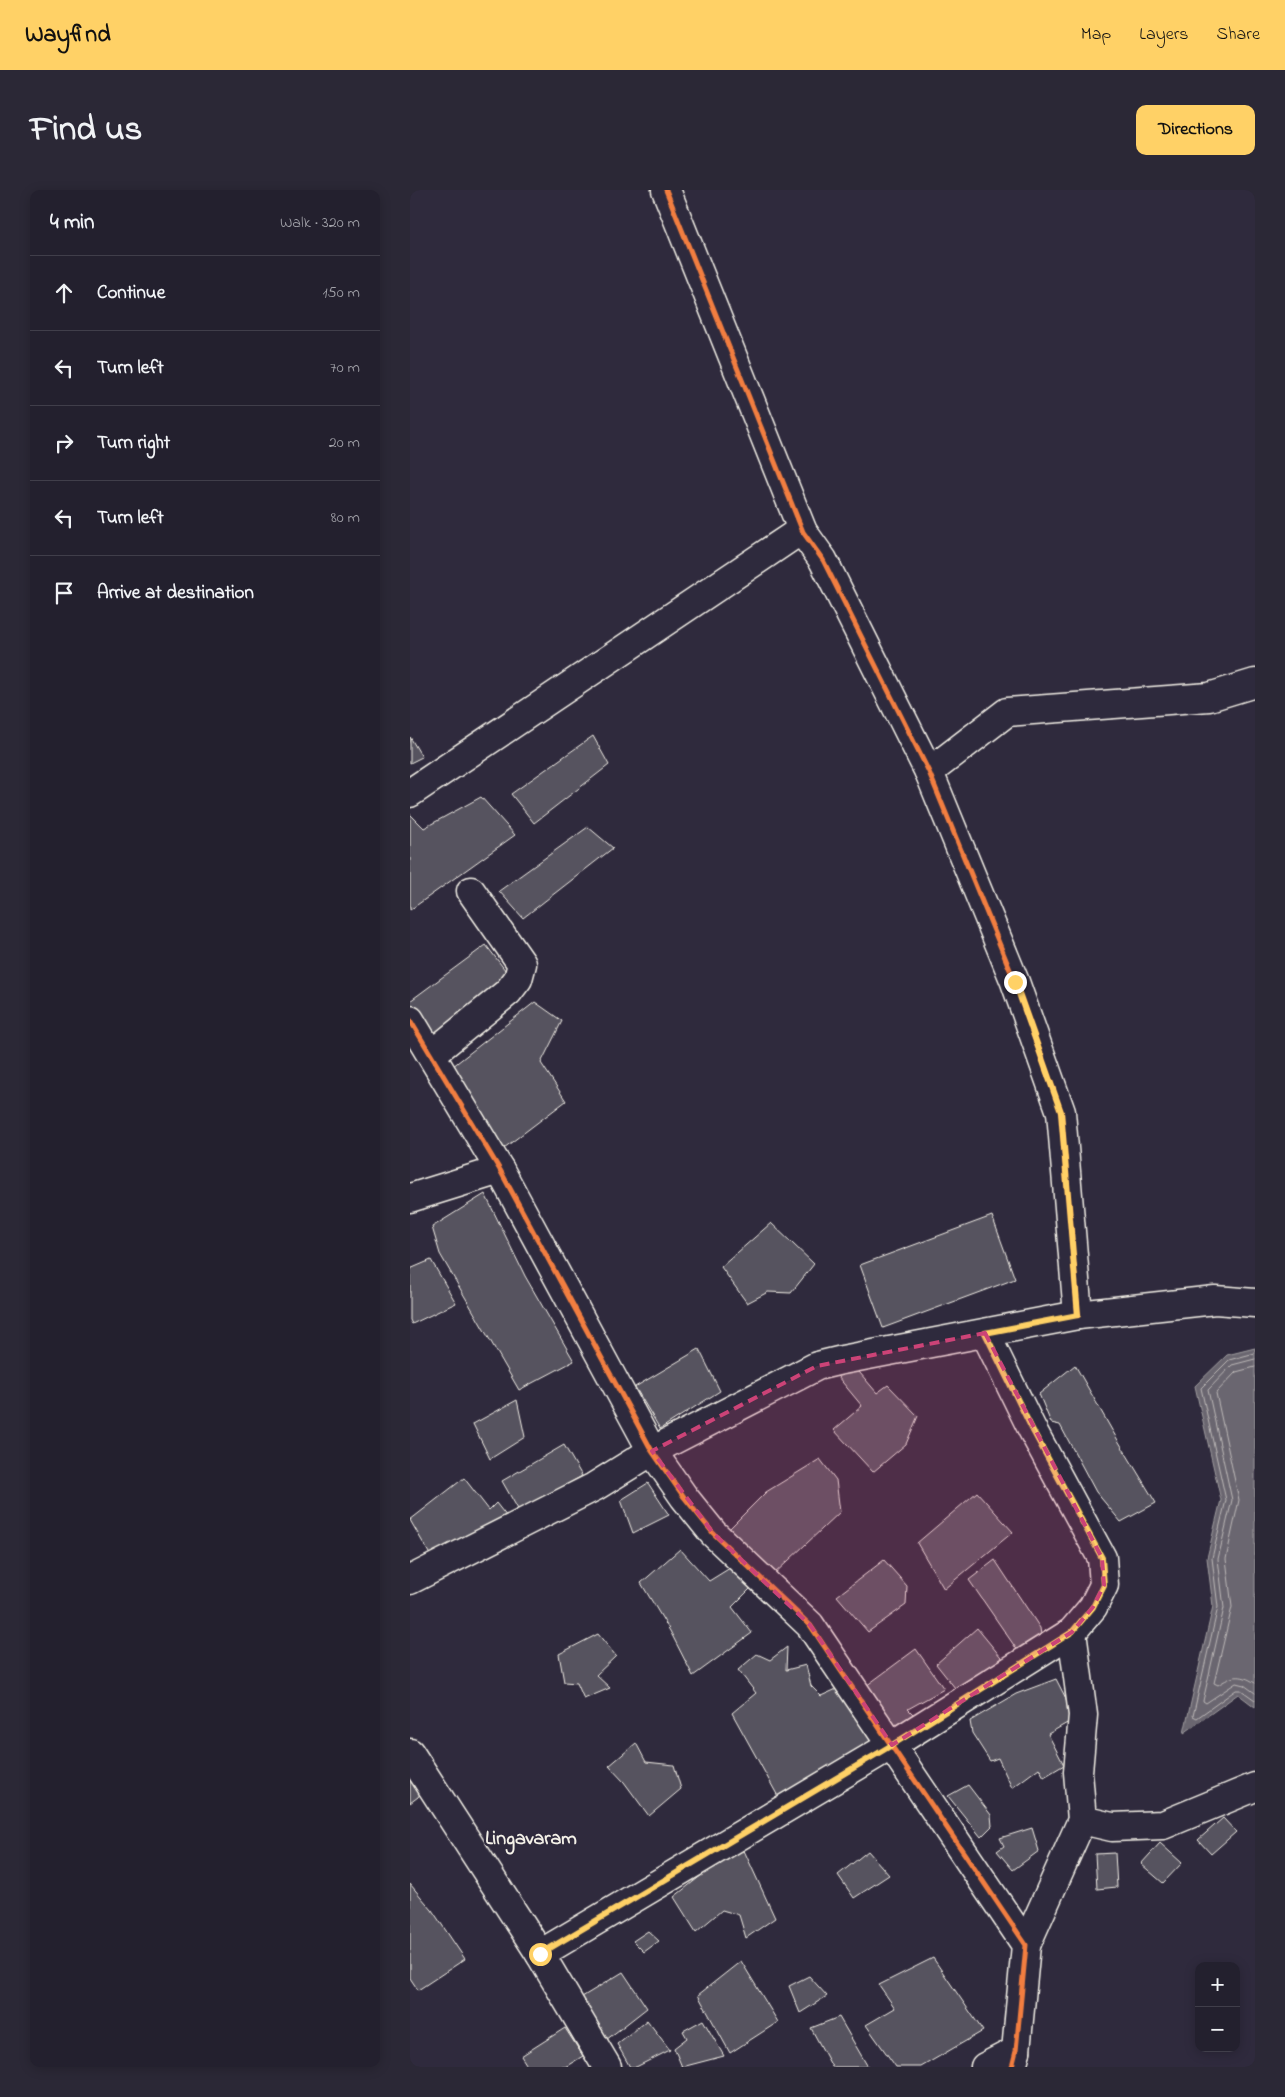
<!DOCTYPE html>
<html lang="en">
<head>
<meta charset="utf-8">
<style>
  body { margin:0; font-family:"Indie Flower",sans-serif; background:#2b2836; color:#f1f3f6 }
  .controls { position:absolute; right:15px; bottom:15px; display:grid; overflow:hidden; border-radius:10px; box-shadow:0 2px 12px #0003 }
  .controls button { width:45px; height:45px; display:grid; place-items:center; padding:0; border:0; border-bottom:1px solid #403e4a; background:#23202e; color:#f1f3f6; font:25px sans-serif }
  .stop { position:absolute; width:15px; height:15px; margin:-11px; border:4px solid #ffd166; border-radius:50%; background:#fff }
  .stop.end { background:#ffd166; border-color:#fff; box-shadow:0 1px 5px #0008 }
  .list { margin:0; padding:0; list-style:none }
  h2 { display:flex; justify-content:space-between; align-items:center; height:65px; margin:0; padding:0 20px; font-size:21px }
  h2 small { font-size:16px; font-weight:400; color:#a3a3aa }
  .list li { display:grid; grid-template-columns:32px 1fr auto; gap:15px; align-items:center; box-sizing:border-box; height:75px; padding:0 20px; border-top:1px solid #403e4a }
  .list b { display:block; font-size:19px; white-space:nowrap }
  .list em { font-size:16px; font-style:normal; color:#a3a3aa }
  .icon { flex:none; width:28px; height:28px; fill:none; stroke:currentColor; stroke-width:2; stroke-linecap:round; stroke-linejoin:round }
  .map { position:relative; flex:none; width:845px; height:1877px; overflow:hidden; border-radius:10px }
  header { display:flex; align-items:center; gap:30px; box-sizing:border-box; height:70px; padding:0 25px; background:#ffd166; color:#111 }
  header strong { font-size:24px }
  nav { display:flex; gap:28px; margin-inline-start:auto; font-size:18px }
  .intro { display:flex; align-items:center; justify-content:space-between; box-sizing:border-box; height:120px; padding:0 30px }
  h1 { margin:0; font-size:35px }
  .button { padding:12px 22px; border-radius:10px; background:#ffd166; color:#111; font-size:18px; font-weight:700 }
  main { display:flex; gap:30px; padding:0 30px }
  aside { flex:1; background:#23202e; border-radius:10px; box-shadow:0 2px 12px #0003 }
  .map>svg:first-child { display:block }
</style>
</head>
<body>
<header>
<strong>Wayfind</strong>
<nav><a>Map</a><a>Layers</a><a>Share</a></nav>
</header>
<div class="intro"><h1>Find us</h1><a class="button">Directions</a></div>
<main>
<aside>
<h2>4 min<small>Walk · 320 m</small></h2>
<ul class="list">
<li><svg class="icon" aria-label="ahead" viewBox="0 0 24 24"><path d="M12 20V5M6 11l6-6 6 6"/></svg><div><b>Continue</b></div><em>150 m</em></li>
<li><svg class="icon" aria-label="left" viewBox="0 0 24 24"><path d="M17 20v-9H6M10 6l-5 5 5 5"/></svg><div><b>Turn left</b></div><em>70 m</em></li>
<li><svg class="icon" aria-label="right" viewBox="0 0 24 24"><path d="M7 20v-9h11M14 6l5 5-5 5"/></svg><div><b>Turn right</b></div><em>20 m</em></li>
<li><svg class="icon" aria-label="left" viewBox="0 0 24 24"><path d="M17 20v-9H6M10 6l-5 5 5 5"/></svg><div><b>Turn left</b></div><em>80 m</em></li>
<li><svg class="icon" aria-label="arrive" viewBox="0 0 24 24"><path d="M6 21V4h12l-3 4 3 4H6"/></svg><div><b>Arrive at destination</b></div></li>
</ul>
</aside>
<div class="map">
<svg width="845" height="1877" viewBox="0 0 845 1877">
  <rect width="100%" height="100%" fill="#2f2a3d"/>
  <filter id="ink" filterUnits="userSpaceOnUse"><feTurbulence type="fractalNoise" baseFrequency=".02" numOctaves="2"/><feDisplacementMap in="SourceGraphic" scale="10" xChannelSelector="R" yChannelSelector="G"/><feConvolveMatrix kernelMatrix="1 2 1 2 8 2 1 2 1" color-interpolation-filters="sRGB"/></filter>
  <g filter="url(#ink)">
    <polygon fill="#6a6670" stroke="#a19ea0" points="845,1158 845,1517 828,1504 774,1543 803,1416 797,1368 811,1310 785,1196 817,1165"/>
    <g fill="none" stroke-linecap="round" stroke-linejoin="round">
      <g stroke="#bdb9b8" stroke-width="1">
        <polyline points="845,1163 819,1170 791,1198 816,1310 802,1368 808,1417 783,1526 787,1528 826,1500 831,1500 845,1510"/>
        <polyline points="845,1169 822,1175 798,1200 822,1310 808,1369 814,1418 793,1511 796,1513 826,1493 834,1495 845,1503"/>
        <path d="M845,1177L826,1182L806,1203L829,1310L816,1369L822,1417L804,1493L808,1495C822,1486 830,1483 845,1493"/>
      </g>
    </g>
    <g fill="#56525f" stroke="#f4f1e8">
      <polygon points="183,546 199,575 124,633 101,604"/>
      <polygon points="0,547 12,567 0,573"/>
      <polygon points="71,607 105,645 0,720 0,624 14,638"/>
      <polygon points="178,637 203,658 113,728 89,701"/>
      <polygon points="76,755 102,789 26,851 0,815 0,811"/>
      <polygon points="125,812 152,831 131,873 156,911 94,958 38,880"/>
      <polygon points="75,1004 115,1086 164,1171 109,1200 30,1064 22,1037"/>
      <polygon points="582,1026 605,1089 473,1138 450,1075"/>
      <polygon points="361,1033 404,1074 381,1103 358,1102 337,1113 311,1077"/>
      <polygon points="21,1070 46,1113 2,1134 0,1130 0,1079"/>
      <polygon points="289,1159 310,1201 250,1239 225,1197"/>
      <polygon points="665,1175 703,1242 746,1313 711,1332 686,1302 650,1235 641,1233 629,1204"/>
      <polygon points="444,1176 467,1203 478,1195 508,1226 496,1254 463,1282 424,1240 452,1216 423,1181"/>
      <polygon points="107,1210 115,1247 80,1269 63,1234"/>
      <polygon points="154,1255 172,1286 109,1321 92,1291"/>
      <polygon points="410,1269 426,1290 430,1322 361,1387 319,1339 356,1302"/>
      <polygon points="54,1288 79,1320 86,1313 101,1332 23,1370 0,1330"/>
      <polygon points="238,1293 259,1325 223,1343 211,1310"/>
      <polygon points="567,1302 603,1342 534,1399 507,1353"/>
      <polygon points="270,1359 299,1391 320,1378 342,1397 322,1417 342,1443 283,1486 260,1441 231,1393"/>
      <polygon points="474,1370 497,1396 496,1415 458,1442 427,1406"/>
      <polygon points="585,1370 630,1438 632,1452 610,1464 559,1390"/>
      <polygon points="567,1438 595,1472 549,1503 526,1474"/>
      <polygon points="188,1444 206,1466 186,1485 200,1498 174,1509 167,1493 154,1492 149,1464"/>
      <polygon points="377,1457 376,1480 396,1475 401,1496 411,1506 431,1497 463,1551 370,1610 322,1523 346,1503 328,1480 347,1464 360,1470"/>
      <polygon points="506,1459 534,1499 498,1519 508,1529 486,1540 456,1496"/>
      <polygon points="646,1489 666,1528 638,1544 654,1575 634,1587 629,1578 602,1598 588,1568 580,1571 562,1543 560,1531 606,1504"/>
      <polygon points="226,1553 236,1572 264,1575 271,1599 239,1626 214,1592 199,1576"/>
      <polygon points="0,1578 14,1598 8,1607 0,1613"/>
      <polygon points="558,1595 581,1625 582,1636 571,1647 538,1606"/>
      <polygon points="813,1628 826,1642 801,1664 788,1650"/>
      <polygon points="622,1638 629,1661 603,1680 587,1661 594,1656 590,1648"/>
      <polygon points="750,1653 772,1673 753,1693 731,1674"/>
      <polygon points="331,1654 365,1728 336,1748 329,1725 312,1720 286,1742 264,1707"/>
      <polygon points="458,1661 479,1685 444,1708 428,1685"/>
      <polygon points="705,1663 707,1697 687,1699 685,1664"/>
      <polygon points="0,1694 22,1720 55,1769 8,1800 0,1788"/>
      <polygon points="238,1741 249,1751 234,1762 223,1751"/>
      <polygon points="523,1768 573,1841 511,1877 486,1877 456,1835 485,1818 469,1795"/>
      <polygon points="331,1771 368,1832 320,1863 288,1805"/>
      <polygon points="213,1782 237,1818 196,1850 172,1807"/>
      <polygon points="399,1786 417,1806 390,1823 379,1796"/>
      <polygon points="429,1827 458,1877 422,1877 401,1838"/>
      <polygon points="237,1830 260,1860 226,1877 220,1877 207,1854"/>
      <polygon points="293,1830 314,1866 272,1877 264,1858 277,1848 273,1841"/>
      <polygon points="155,1838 173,1866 155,1877 118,1877 111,1866"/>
    </g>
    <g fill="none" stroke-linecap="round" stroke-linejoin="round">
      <g stroke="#f4f1e8" stroke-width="31">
        <g id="minor">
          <polyline points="256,0 393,342 413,370 519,582 605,792 651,922 668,1125"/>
          <polyline points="519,582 597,522 799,507 845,493"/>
          <polyline points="0,603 381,347 393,342"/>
          <polyline points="0,830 90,980 242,1261 274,1307 303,1343 400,1435 616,1755 606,1861 602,1877"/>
          <polyline points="22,864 98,802 108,789 112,774 61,701"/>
          <polyline points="0,1008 90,980"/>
          <polyline points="0,1390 184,1297 242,1261 407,1176 432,1170 668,1125 805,1110 845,1113"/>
          <polyline points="0,1563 130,1764 197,1877"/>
          <polyline points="672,1630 702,1637 753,1635 845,1597"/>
          <polyline points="616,1755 672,1630 668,1582 673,1525 662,1442"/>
          <polyline points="130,1764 482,1555 662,1442 683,1417 694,1395 692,1368 622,1239 575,1143"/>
          <polyline points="575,1877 606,1861"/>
        </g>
      </g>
      <use href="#minor" stroke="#2f2a3d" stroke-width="28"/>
      <g stroke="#2f2a3d" stroke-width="8">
        <g id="cycleway">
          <polyline points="256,0 393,342 413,370 519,582 605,792 651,922 668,1125"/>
          <polyline points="0,830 90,980 242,1261 274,1307 303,1343 400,1435 616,1755 606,1861 602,1877"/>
        </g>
      </g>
      <use href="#cycleway" stroke="#f27e40" stroke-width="5"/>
    </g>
  </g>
  <g fill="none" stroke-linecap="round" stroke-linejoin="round" filter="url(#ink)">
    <polyline stroke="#ffd166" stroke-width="6" points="130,1764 482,1555 662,1442 683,1417 694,1395 692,1368 622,1239 575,1143 668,1125 651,922 605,792"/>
  </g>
  <path fill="#cc4377" fill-opacity="0.2" stroke="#cc4377" stroke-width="4" stroke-dasharray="10 6" stroke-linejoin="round" d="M575,1143L692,1368L694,1395L683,1417L662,1442L482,1555L400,1435L303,1343L242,1261L407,1176Z"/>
  <g text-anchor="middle" stroke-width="4.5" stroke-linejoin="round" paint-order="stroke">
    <g font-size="20" font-weight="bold" fill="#f4f1e8" stroke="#2f2a3d">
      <text x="121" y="1654">Lingavaram</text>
    </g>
  </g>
</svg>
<div class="controls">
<button>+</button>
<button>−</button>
</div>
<div class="stop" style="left:130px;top:1764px"></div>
<div class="stop end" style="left:605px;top:792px"></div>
</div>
</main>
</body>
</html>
